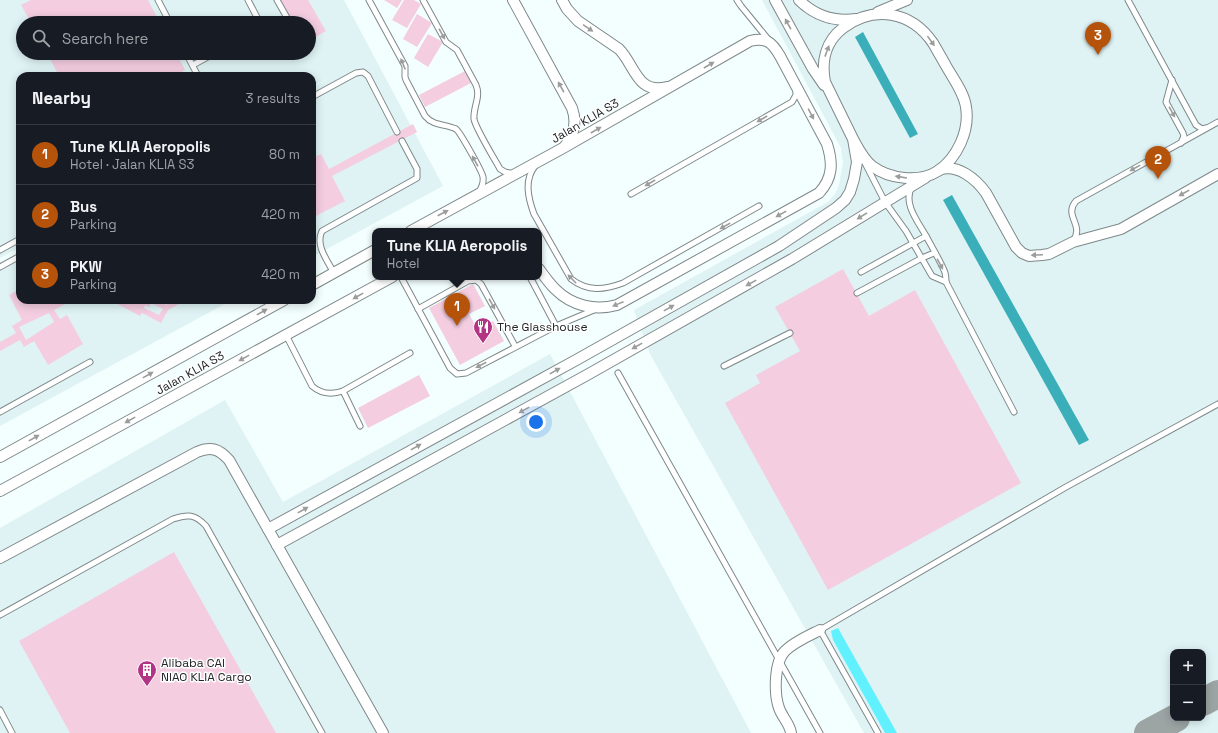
<!DOCTYPE html>
<html lang="en">
<head>
<meta charset="utf-8">
<style>
  body { margin:0; font-family:"Space Grotesk",sans-serif; background:#20242c; color:#f1f3f6 }
  .controls { position:absolute; right:12px; bottom:12px; display:grid; overflow:hidden; border-radius:8px; box-shadow:0 2px 10px #0003 }
  .controls button { width:36px; height:36px; display:grid; place-items:center; padding:0; border:0; border-bottom:1px solid #363941; background:#171b24; color:#f1f3f6; font:20px sans-serif }
  .you { position:absolute; left:536px; top:422px; width:14px; height:14px; margin:-10px; border:3px solid #fff; border-radius:50%; background:#1a73e8; box-shadow:0 0 0 6px #1a73e833 }
  .badge { display:grid; place-items:center; width:26px; height:26px; border-radius:50%; background:#b45309; color:#fff; font-size:13px; font-weight:700 }
  .pin { position:absolute; translate:-50% -33px; filter:drop-shadow(0 1px 2px #0008) }
  .pin::after { content:''; position:absolute; top:21px; width:14px; height:12px; background:inherit; clip-path:polygon(0 0,100% 0,50% 100%) }
  .popup { position:absolute; left:372px; top:228px; width:170px; height:52px; box-sizing:border-box; display:grid; place-content:center; border-radius:8px; background:#171b24; filter:drop-shadow(0 1px 3px #0005); font-size:13px; white-space:nowrap; color:#9ea1a6 }
  .popup b { font-size:15px; color:#f1f3f6 }
  .popup::after { content:''; position:absolute; left:50%; top:100%; margin-left:-8px; border:8px solid transparent; border-top-color:#171b24 }
  .list { margin:0; padding:0; list-style:none }
  h2 { display:flex; justify-content:space-between; align-items:center; height:52px; margin:0; padding:0 16px; font-size:17px }
  h2 small { font-size:13px; font-weight:400; color:#9ea1a6 }
  .list li { display:grid; grid-template-columns:26px 1fr auto; gap:12px; align-items:center; box-sizing:border-box; height:60px; padding:0 16px; border-top:1px solid #363941 }
  .list b { display:block; font-size:15px; white-space:nowrap }
  .list p { margin:0; font-size:13px; white-space:nowrap; color:#9ea1a6 }
  .list em { font-size:13px; font-style:normal; color:#9ea1a6 }
  .icon { flex:none; width:22px; height:22px; fill:none; stroke:currentColor; stroke-width:2; stroke-linecap:round; stroke-linejoin:round }
  .map { position:relative; flex:none; width:1218px; height:733px; overflow:hidden }
  .search { position:absolute; background:#171b24; box-shadow:0 2px 10px #0003; left:16px; top:16px; width:300px; height:44px; display:flex; align-items:center; gap:10px; box-sizing:border-box; padding:0 14px; border-radius:22px; color:#9ea1a6; font-size:15px }
  .panel { position:absolute; background:#171b24; box-shadow:0 2px 10px #0003; left:16px; top:72px; width:300px; height:232px; border-radius:12px }
  .map>svg:first-child { display:block }
</style>
</head>
<body>
<div class="map">
<svg width="1218" height="733" viewBox="0 0 1218 733">
  <rect width="100%" height="100%" fill="#f3fefe"/>
  <g fill="#dff3f5" fill-rule="evenodd">
    <path d="M0,0H344L443,186L312,257V88L329,78L312,87V76H20V247L0,258ZM23,23H309V53H23Z"/>
    <path d="M762,0H1218V733H864L650,354L634,310L828,202L835,194L839,185L843,163L841,148ZM1173,652H1203V718H1173Z"/>
    <polygon points="20,252 20,300 232,300 0,426 0,263"/>
    <polygon points="550,354 751,733 0,733 0,528 225,400 283,502"/>
  </g>
  <polygon fill="#61f1fe" points="838,628 897,733 885,733 833,640 831,631"/>
  <g fill="#3bafb9">
    <polygon points="863,32 918,134 910,138 855,37"/>
    <polygon points="952,195 1089,440 1079,445 943,200"/>
  </g>
  <g fill="none" stroke-linecap="round" stroke-linejoin="round">
    <g stroke="#9ca4a4" stroke-width="28">
      <polyline points="1203,702 1218,694"/>
      <polyline points="1148,733 1176,718"/>
    </g>
  </g>
  <g fill="#f4cde1" fill-rule="evenodd">
    <polygon points="31,0 148,0 160,23 31,23 21,5"/>
    <polygon points="280,0 308,0 326,31 309,41 309,23 293,23"/>
    <polygon points="384,0 402,0 397,8"/>
    <polygon points="404,0 414,0 421,4 407,28 392,20"/>
    <polygon points="417,14 432,23 417,47 403,39"/>
    <polygon points="428,34 443,42 428,67 414,58"/>
    <polygon points="47,53 176,53 185,70 175,76 59,76"/>
    <polygon points="465,71 471,83 425,107 419,95"/>
    <polygon points="413,124 417,132 332,176 345,201 312,218 312,158 321,154 329,169"/>
    <polygon points="843,269 869,316 915,290 1021,483 828,590 725,403 760,383 756,375 800,351 775,307"/>
    <polygon points="473,284 485,306 469,314 478,330 493,321 504,341 460,365 429,308"/>
    <path d="M20,289V300H73L54,310L60,319L67,315L83,344L48,365L34,341L24,347L20,340L0,351V342L16,333L12,326L22,320L9,295ZM49,313L54,322L26,340L19,327Z"/>
    <path d="M110,300H157L166,305L175,300H186L168,310L161,323L142,313L140,316ZM151,303L163,309L159,315L144,308L145,305L149,307Z"/>
    <polygon points="419,375 430,396 368,428 358,408"/>
    <polygon points="174,552 276,733 70,733 19,641"/>
  </g>
  <g fill="none" stroke-linecap="round" stroke-linejoin="round">
    <g stroke="#7e8889" stroke-width="7">
      <g id="lane">
        <polyline points="158,0 170,23"/>
        <polyline points="248,0 260,23"/>
        <polyline points="277,0 290,23"/>
        <path d="M369,0L405,66V77L406,80L425,116C433,126 446,124 456,129C460,132 482,171 483,177C484,183 482,187 479,192"/>
        <path d="M423,0L446,42L457,50L476,85C481,97 473,107 474,119C475,127 495,160 500,169L505,172L514,174"/>
        <polyline points="737,0 741,6 768,39"/>
        <polyline points="1128,0 1196,125 1202,129 1206,128"/>
        <polyline points="186,53 198,76"/>
        <polyline points="193,65 215,53"/>
        <polyline points="1172,80 1166,102 1183,133 1184,136 1181,143"/>
        <polyline points="312,97 356,73 363,72 368,76 397,132"/>
        <polyline points="865,163 885,202 906,231 932,276 946,282"/>
        <path d="M535,166C524,180 528,198 534,214L571,279C588,292 604,290 623,283L759,206"/>
        <path d="M912,187C902,203 919,223 926,236C932,247 939,259 944,270C946,274 946,278 946,282L1014,412"/>
        <polyline points="631,194 792,102 796,95 796,89"/>
        <path d="M1073,241C1085,225 1063,216 1076,201L1218,122"/>
        <polyline points="0,250 20,239"/>
        <polyline points="0,267 20,256"/>
        <polyline points="861,272 926,236"/>
        <path d="M334,273C327,260 315,245 322,231L417,178V169L402,141"/>
        <polyline points="401,277 450,368 457,374 466,373 556,326 594,310"/>
        <polyline points="530,277 556,326"/>
        <polyline points="857,293 922,258 934,253"/>
        <polyline points="418,309 468,281 476,280 481,284 515,346"/>
        <path d="M286,335L312,386C321,394 331,395 343,391"/>
        <polyline points="724,366 790,333"/>
        <polyline points="618,373 820,733"/>
        <polyline points="0,412 90,362"/>
        <polyline points="360,426 343,391 410,353"/>
        <path d="M0,615L173,519C188,514 195,514 206,526L322,733"/>
        <polyline points="0,710 12,733"/>
        <polyline points="878,733 820,630 1066,487 1218,404"/>
      </g>
    </g>
    <g stroke="#7e8889" stroke-width="12">
      <g id="street">
        <path d="M513,0L572,108C577,122 574,135 565,146"/>
        <path d="M562,0L567,9L578,21L619,49C635,65 637,95 667,87"/>
        <polyline points="775,0 813,69 824,85"/>
        <path d="M799,0C814,15 834,22 856,19"/>
        <polyline points="878,12 907,0"/>
        <path d="M939,170C957,163 976,179 986,193L1016,247L1022,253L1029,256L1042,255L1049,254L1073,242L1121,229L1218,174"/>
        <path d="M411,231L563,148L750,41C766,37 772,42 780,56L827,144C833,163 833,178 819,193L617,305C595,311 572,306 555,289C549,283 544,276 539,269"/>
        <polyline points="312,285 375,250"/>
        <polyline points="0,457 284,300"/>
        <polyline points="0,491 392,277"/>
        <path d="M268,529L578,359L779,246L836,208L845,200L850,192L854,179L857,162L853,139L825,82C821,61 826,41 843,28C874,5 911,11 933,43C937,50 941,57 945,64C952,77 964,92 966,107C970,131 957,158 938,171C919,183 889,179 872,166C863,159 858,148 853,139"/>
        <polyline points="277,545 587,375 792,259 925,178"/>
        <path d="M0,558L197,452C211,446 219,449 229,460L383,733"/>
        <path d="M791,733C790,724 782,717 779,708C774,694 774,662 785,651C794,642 808,636 820,630"/>
      </g>
    </g>
    <use href="#lane" stroke="#fff" stroke-width="5"/>
    <use href="#street" stroke="#fff" stroke-width="10"/>
  </g>
  <defs><path id="oneway-solid" d="M-6-.8H1V-3.2L6.5 0L1 3.2V.8H-6Z"/></defs>
  <g fill="#9b9d9d">
    <use href="#oneway-solid" transform="translate(788 24) rotate(-119)"/>
    <use href="#oneway-solid" transform="translate(588 28) rotate(34)"/>
    <use href="#oneway-solid" transform="translate(442 34) rotate(61)"/>
    <use href="#oneway-solid" transform="translate(931 41) rotate(54)"/>
    <use href="#oneway-solid" transform="translate(827 51) rotate(-70)"/>
    <use href="#oneway-solid" transform="translate(403 64) rotate(-112)"/>
    <use href="#oneway-solid" transform="translate(709 65) rotate(-30)"/>
    <use href="#oneway-solid" transform="translate(561 87) rotate(-119)"/>
    <use href="#oneway-solid" transform="translate(1172 112) rotate(61)"/>
    <use href="#oneway-solid" transform="translate(811 114) rotate(62)"/>
    <use href="#oneway-solid" transform="translate(762 119) rotate(150)"/>
    <use href="#oneway-solid" transform="translate(596 130) rotate(-30)"/>
    <use href="#oneway-solid" transform="translate(475 161) rotate(-119)"/>
    <use href="#oneway-solid" transform="translate(1135 168) rotate(151)"/>
    <use href="#oneway-solid" transform="translate(901 177) rotate(-171)"/>
    <use href="#oneway-solid" transform="translate(650 183) rotate(150)"/>
    <use href="#oneway-solid" transform="translate(1184 193) rotate(151)"/>
    <use href="#oneway-solid" transform="translate(443 213) rotate(-28)"/>
    <use href="#oneway-solid" transform="translate(781 214) rotate(151)"/>
    <use href="#oneway-solid" transform="translate(862 216) rotate(148)"/>
    <use href="#oneway-solid" transform="translate(725 226) rotate(151)"/>
    <use href="#oneway-solid" transform="translate(1037 255) rotate(177)"/>
    <use href="#oneway-solid" transform="translate(940 264) rotate(61)"/>
    <use href="#oneway-solid" transform="translate(572 279) rotate(-134)"/>
    <use href="#oneway-solid" transform="translate(751 283) rotate(151)"/>
    <use href="#oneway-solid" transform="translate(358 296) rotate(151)"/>
    <use href="#oneway-solid" transform="translate(492 304) rotate(61)"/>
    <use href="#oneway-solid" transform="translate(618 304) rotate(158)"/>
    <use href="#oneway-solid" transform="translate(669 308) rotate(-29)"/>
    <use href="#oneway-solid" transform="translate(262 312) rotate(-29)"/>
    <use href="#oneway-solid" transform="translate(637 346) rotate(151)"/>
    <use href="#oneway-solid" transform="translate(244 358) rotate(151)"/>
    <use href="#oneway-solid" transform="translate(481 365) rotate(152)"/>
    <use href="#oneway-solid" transform="translate(555 371) rotate(-29)"/>
    <use href="#oneway-solid" transform="translate(148 375) rotate(-29)"/>
    <use href="#oneway-solid" transform="translate(524 410) rotate(151)"/>
    <use href="#oneway-solid" transform="translate(130 420) rotate(151)"/>
    <use href="#oneway-solid" transform="translate(34 438) rotate(-29)"/>
    <use href="#oneway-solid" transform="translate(416 447) rotate(-29)"/>
    <use href="#oneway-solid" transform="translate(303 510) rotate(-29)"/>
  </g>
  <defs>
    <g id="restaurant-pin" transform="scale(1)"><path d="M0 17L-7.5 6A9.5 9.5 0 1 1 7.5 6Z" fill="#b23585" stroke="#fff"/><path d="M-5-6h1v4h1v-4h1v4h1v-4h1v5L-1.5 .5V6h-2V.5L-5-1ZM5-6V6H3V1.5H1.5Q1.5-4 5-6Z" fill="#fff"/></g>
    <g id="building-pin" transform="scale(1)"><path d="M0 17L-7.5 6A9.5 9.5 0 1 1 7.5 6Z" fill="#b23585" stroke="#fff"/><path d="M-4-6H4V6H1V3H-1V6H-4ZM-2.5-4.3h1.7v1.8h-1.7ZM.8-4.3h1.7v1.8H.8ZM-2.5-1h1.7V.8h-1.7ZM.8-1h1.7V.8H.8Z" fill="#fff"/></g>
  </defs>
  <g fill-rule="evenodd">
    <use href="#restaurant-pin" x="483" y="327"/>
    <use href="#building-pin" x="147" y="670"/>
  </g>
  <g text-anchor="middle" stroke-width="3" stroke-linejoin="round" paint-order="stroke">
    <g font-size="12" fill="#212526" stroke="#fff">
      <text transform="translate(585 121) rotate(-30)" y="4">Jalan KLIA S3</text>
      <text transform="translate(190 373) rotate(-29)" y="4">Jalan KLIA S3</text>
    </g>
    <g font-size="12" fill="#212526" stroke="#fff" text-anchor="start">
      <text x="497" y="331">The Glasshouse</text>
      <text x="161" y="667">Alibaba CAI<tspan x="161" dy="14">NIAO KLIA Cargo</tspan></text>
    </g>
  </g>
</svg>
<div class="controls">
<button>+</button>
<button>−</button>
</div>
<div class="you"></div>
<div class="pin badge" style="left:457px;top:326px">1</div>
<div class="popup"><b>Tune KLIA Aeropolis</b>Hotel</div>
<div class="pin badge" style="left:1158px;top:179px">2</div>
<div class="pin badge" style="left:1098px;top:55px">3</div>
<div class="search"><svg class="icon" aria-label="search" viewBox="0 0 24 24"><circle cx="10" cy="10" r="6"/><path d="M15 15l6 6"/></svg>Search here</div>
<section class="panel">
<h2>Nearby<small>3 results</small></h2>
<ul class="list">
<li><span class="badge">1</span><div><b>Tune KLIA Aeropolis</b><p>Hotel · Jalan KLIA S3</p></div><em>80 m</em></li>
<li><span class="badge">2</span><div><b>Bus</b><p>Parking</p></div><em>420 m</em></li>
<li><span class="badge">3</span><div><b>PKW</b><p>Parking</p></div><em>420 m</em></li>
</ul>
</section>
</div>
</body>
</html>
